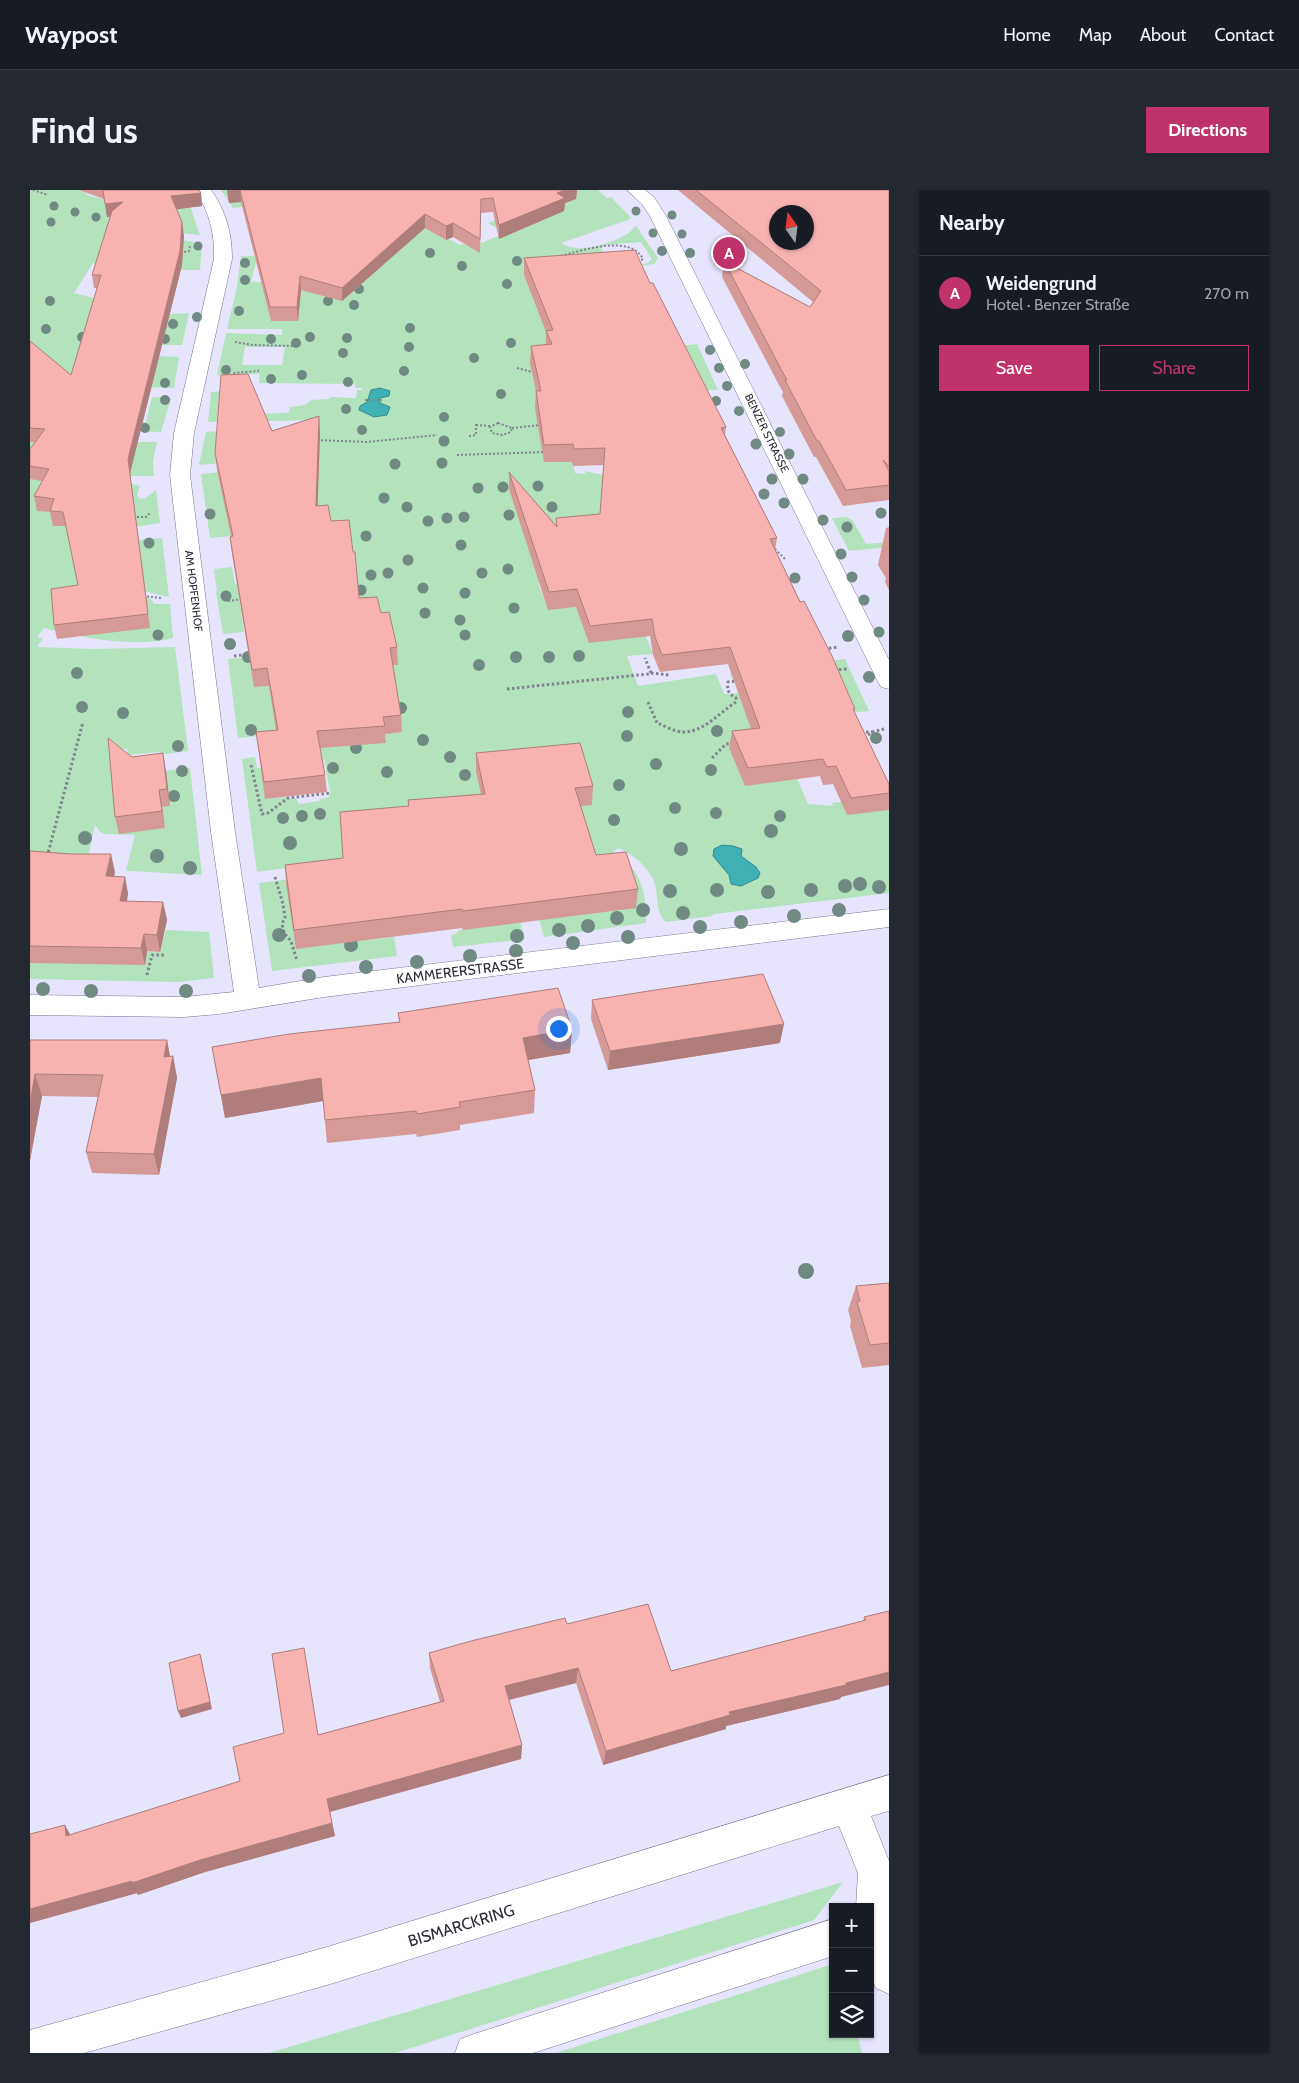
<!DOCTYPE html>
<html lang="en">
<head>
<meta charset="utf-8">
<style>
  body { margin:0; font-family:Cabin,sans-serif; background:#242831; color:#f1f3f6 }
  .controls { position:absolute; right:15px; bottom:15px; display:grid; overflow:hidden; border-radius:0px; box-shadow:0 1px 4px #0004 }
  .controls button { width:45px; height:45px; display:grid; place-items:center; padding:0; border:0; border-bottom:1px solid #363941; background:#171b24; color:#f1f3f6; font:25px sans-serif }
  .compass { position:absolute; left:739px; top:15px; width:45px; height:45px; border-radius:50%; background:#171b24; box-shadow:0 1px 4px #0004; rotate:346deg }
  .you { position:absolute; left:528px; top:838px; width:18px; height:18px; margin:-12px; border:4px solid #fff; border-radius:50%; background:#1a73e8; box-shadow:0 0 0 8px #1a73e833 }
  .badge { display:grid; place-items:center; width:32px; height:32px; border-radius:50%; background:#bf336a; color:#fff; font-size:16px; font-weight:700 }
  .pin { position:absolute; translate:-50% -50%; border:2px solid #fff; box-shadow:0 1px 5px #0006 }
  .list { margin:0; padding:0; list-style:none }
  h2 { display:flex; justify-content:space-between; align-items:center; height:65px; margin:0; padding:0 20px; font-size:21px }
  h2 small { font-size:16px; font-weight:400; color:#9ea1a6 }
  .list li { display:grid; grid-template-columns:32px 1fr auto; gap:15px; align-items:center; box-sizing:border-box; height:75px; padding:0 20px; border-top:1px solid #363941 }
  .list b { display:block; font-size:19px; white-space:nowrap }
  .list p { margin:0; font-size:16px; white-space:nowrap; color:#9ea1a6 }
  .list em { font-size:16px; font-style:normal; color:#9ea1a6 }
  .actions { display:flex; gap:10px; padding:15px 20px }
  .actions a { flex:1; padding:11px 0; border:1px solid #bf336a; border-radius:0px; text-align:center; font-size:18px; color:#bf336a }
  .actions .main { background:#bf336a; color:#fff }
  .icon { flex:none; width:28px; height:28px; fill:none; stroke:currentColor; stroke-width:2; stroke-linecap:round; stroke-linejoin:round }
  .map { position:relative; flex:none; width:859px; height:1863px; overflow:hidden; border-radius:0px }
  header { display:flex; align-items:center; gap:30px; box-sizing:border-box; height:70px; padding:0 25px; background:#171b24; border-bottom:1px solid #363941 }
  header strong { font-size:24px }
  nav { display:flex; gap:28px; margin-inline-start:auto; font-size:18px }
  .intro { display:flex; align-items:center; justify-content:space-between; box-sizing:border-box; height:120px; padding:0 30px }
  h1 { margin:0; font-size:35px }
  .button { padding:12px 22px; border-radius:0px; background:#bf336a; color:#fff; font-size:18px; font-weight:700 }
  main { display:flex; gap:30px; padding:0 30px }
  aside { flex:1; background:#171b24; border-radius:0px; box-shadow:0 1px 4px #0004 }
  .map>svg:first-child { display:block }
</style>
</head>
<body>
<header>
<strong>Waypost</strong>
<nav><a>Home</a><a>Map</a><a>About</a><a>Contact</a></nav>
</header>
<div class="intro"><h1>Find us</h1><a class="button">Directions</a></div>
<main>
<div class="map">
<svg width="859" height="1863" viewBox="0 0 859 1863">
  <rect width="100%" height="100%" fill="#e7e4fd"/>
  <g fill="#b2e3bc" fill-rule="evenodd">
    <polygon points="0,0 51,0 60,6 149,27 146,19 160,16 170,45 120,40 85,33 75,42 100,48 153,50 172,54 170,80 116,80 63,73 44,103 64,108 135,142 140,124 159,123 152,155 126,155 124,186 129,166 149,167 144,198 74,196 39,231 116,232 122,207 141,208 131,242 0,237"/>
    <path d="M191,0H414L399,40L416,50L419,49L430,55L434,54L441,57L475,43L458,33C486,21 518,22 546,8L530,0H568L577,8L581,7L601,28L598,30L531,53C549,65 580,54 597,44C601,42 603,38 606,36L628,68L624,74L609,76V75L618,73L622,69L611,52L574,55L571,59L574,63L508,120L522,157L545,283L555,284V281L573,285L574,293L601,317L496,351L501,367L521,365L536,391L508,393L518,419L566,416L612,437L623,464L597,466L608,496L686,484L694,504L708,503L737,509L715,596L767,588L778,614L803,616L802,613L811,612L859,619V703L684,724L682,726L636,732C626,724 628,706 625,694C619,678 604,664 588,658L583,662C589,667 596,671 601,677C614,690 617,716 616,733L514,747L487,649L312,650L314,673L325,686L339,750L364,747L367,766L242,781L229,693L284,686L272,676L227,682L212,569L225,567L227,578H231L236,609L259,607L260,609L266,608L268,613L270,614L289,611L290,609L299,607L300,601L294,569L291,570L273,542L208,548L198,469L219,467L224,497L239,496L241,504L267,406L210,412L214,442L193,444L186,402L187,401L184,379L202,377L205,394L265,387L196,321L201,346L180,348L171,284L191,282L288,247L289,230L178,232L181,202L192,201V207H189L188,219L192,225L255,223L259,222L260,217L275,215L281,210L300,209V207L326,208L327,200H332V198H325V194L229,193L230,184H206L205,186L187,185L196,143L252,145V139H197L207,97L211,66H225L224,68L227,69L221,92L267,93L236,14L203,18ZM215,157H255L252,175H212Z"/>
    <polygon points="667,154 688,200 644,200 650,156"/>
    <polygon points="190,241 244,269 169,275 176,242"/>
    <path d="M0,252H127L123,271L124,286H94L102,294L110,296L107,306L111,309L116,308L126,300L130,333L99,338L93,374L112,372L109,350L132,348L139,407L84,394L121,409L124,414H140L143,448C105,458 52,448 14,438L7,447L13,448L7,457L64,459L145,457L158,561L136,564L129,562L98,565L97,559H89L135,638L132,617L140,616L136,581L160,578L172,685L99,681L96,680L105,645L75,644L70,642L65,635L55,682L114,775L117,761L130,762L136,740L179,742L184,788L147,792L0,789Z"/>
    <polygon points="817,327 823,331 836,354 859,352 859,357 819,361 802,328"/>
    <polygon points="815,469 839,521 816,523 704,493 700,483"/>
    <polygon points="490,732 495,749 423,757 421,745 426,744 429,740"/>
    <polygon points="813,1692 784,1730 365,1863 239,1863"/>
    <polygon points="803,1774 803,1844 827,1844 832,1863 526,1863"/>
  </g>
  <g fill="#3fb1b5" stroke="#3a898f">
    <polygon points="350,198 360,201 359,206 350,208 350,213 360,217 357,225 344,227 329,220 330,216 337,212 341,200"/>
    <polygon points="692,655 703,656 712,659 711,666 726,677 730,683 728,688 711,696 701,694 699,685 683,666 684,659"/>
  </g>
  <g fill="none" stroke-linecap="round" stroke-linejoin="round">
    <g stroke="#797490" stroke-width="1">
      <g id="minor">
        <path d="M165,0H181C196,21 202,43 202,69L164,243L160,285L205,642L229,798L294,787L859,719V737L294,807L189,824L154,827L0,825V805L154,807L204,802L181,642L140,285L144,243L184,69C185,43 179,21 165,0Z"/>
        <polygon points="597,0 615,0 624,7 636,26 859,470 859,499 851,497 848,492 620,26 612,14"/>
        <polygon points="859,1585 859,1621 841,1626 859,1671 859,1804 846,1798 840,1785 840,1717 826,1717 828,1683 809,1636 297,1795 54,1863 0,1863 0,1840 297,1757"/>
        <polygon points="803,1729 803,1766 503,1863 425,1863 430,1849 444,1844"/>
      </g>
    </g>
    <g stroke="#848193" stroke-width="2" stroke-dasharray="2 2" stroke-linecap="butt">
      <polyline points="3,0 18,5"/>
      <polyline points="154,62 159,61 160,56"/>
      <path d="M531,66C553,60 600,44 613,69L610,71"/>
      <polyline points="205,152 223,155 264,156"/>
      <polyline points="487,178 506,183"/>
      <polyline points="201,186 203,183 228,181 229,179"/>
      <polyline points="335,210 352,210"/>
      <polygon points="468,233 482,238 481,242 472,245 462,243 460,237"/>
      <polyline points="446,235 460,236"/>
      <polyline points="482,238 511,235"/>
      <polyline points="439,246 446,245 446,233"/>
      <polyline points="287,250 337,252 407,245"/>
      <polyline points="427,265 516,262"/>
      <polyline points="103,327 116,327 120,323"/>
      <polyline points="745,359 755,369"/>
      <polyline points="113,406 131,408"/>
      <polyline points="198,411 212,409"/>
    </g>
    <g stroke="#848193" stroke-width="3" stroke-dasharray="2.5 2.5" stroke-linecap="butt">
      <polyline points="794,459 808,457"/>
      <polyline points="204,466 220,464"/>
      <polyline points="804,480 817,479"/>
      <polyline points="621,483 639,485"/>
      <polyline points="477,499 618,484 621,483 615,468"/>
      <path d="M618,512L627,533C635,536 645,542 653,542C674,542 689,523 706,512V508C698,503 697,501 698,492L706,491"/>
      <polyline points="831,542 842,542"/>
      <polyline points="834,548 842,542 854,539"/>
      <polyline points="682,568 696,554 704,553"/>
      <polyline points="221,575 232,624 238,623 258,608 300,603"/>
      <polyline points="17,667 53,532"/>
      <polyline points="245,687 253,714 255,727 252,734 254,743 261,751 267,771"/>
      <polyline points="117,785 122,765 136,765"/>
    </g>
    <use href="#minor" fill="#fff" fill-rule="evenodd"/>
  </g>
  <g fill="#708a83">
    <circle cx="24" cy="16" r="4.5"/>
    <circle cx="606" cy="21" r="4.5"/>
    <circle cx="45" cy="22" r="4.5"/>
    <circle cx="642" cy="25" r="4.5"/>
    <circle cx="66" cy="27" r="4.5"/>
    <circle cx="21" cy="32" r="4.5"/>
    <circle cx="623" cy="43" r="4.5"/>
    <circle cx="652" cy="44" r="4.5"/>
    <circle cx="168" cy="56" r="4.5"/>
    <circle cx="632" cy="61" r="5"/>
    <circle cx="400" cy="63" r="5"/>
    <circle cx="660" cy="63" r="5"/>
    <circle cx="487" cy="71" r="5"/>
    <circle cx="215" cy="73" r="5"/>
    <circle cx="432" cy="76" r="5"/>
    <circle cx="215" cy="90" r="5"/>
    <circle cx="477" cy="94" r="5"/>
    <circle cx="329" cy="99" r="5"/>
    <circle cx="20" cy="111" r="5"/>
    <circle cx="298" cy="111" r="5"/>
    <circle cx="324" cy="115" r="5"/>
    <circle cx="209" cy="121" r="5"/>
    <circle cx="167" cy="127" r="5"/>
    <circle cx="143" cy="134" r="5"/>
    <circle cx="380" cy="138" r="5"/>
    <circle cx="16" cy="139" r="5"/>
    <circle cx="52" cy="147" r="5"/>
    <circle cx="280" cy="147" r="5"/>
    <circle cx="317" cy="148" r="5"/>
    <circle cx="135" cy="149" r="5"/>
    <circle cx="241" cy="149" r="5"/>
    <circle cx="266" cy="153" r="5"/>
    <circle cx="481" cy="153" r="5"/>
    <circle cx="379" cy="157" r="5"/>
    <circle cx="680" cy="160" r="5"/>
    <circle cx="313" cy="163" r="5"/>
    <circle cx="444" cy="168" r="5"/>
    <circle cx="715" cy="174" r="5"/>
    <circle cx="689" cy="178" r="5"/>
    <circle cx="196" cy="180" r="5"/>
    <circle cx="374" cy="181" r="5"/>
    <circle cx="272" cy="185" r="5"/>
    <circle cx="241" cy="189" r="5"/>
    <circle cx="318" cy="192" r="5"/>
    <circle cx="135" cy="193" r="5"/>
    <circle cx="697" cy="196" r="5"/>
    <circle cx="471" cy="204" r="5"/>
    <circle cx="135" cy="210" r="5"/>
    <circle cx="686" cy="211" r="5"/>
    <circle cx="316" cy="219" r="5"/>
    <circle cx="709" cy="221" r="5"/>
    <circle cx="414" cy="227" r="5"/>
    <circle cx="115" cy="238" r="5"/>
    <circle cx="332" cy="240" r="5"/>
    <circle cx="750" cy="242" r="5"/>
    <circle cx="414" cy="251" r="5.5"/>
    <circle cx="726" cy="254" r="5.5"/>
    <circle cx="759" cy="264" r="5.5"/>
    <circle cx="412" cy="273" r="5.5"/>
    <circle cx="365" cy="274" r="5.5"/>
    <circle cx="742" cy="289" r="5.5"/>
    <circle cx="773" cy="289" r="5.5"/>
    <circle cx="508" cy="296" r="5.5"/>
    <circle cx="473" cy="297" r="5.5"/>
    <circle cx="448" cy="298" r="5.5"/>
    <circle cx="734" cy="304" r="5.5"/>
    <circle cx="354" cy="308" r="5.5"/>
    <circle cx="754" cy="313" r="5.5"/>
    <circle cx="377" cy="317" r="5.5"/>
    <circle cx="522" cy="317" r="5.5"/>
    <circle cx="851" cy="323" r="5.5"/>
    <circle cx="180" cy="324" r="5.5"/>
    <circle cx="479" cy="325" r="5.5"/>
    <circle cx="434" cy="327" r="5.5"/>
    <circle cx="417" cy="328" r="5.5"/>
    <circle cx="793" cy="330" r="5.5"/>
    <circle cx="398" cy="331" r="5.5"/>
    <circle cx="817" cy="337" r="5.5"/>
    <circle cx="336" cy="346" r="5.5"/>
    <circle cx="119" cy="353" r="5.5"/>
    <circle cx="431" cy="355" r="5.5"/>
    <circle cx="811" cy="364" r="5.5"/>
    <circle cx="378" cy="370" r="5.5"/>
    <circle cx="478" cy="379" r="5.5"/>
    <circle cx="358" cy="383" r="5.5"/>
    <circle cx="452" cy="383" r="5.5"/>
    <circle cx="341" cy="385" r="5.5"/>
    <circle cx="822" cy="387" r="5.5"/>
    <circle cx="765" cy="388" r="5.5"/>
    <circle cx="393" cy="398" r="5.5"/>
    <circle cx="331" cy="400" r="5.5"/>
    <circle cx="435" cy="403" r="5.5"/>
    <circle cx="196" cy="406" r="5.5"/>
    <circle cx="834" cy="410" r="5.5"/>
    <circle cx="484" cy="418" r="5.5"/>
    <circle cx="395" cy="423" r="5.5"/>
    <circle cx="430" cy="430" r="5.5"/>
    <circle cx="849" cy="442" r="5.5"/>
    <circle cx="128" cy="445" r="5.5"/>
    <circle cx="435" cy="445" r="5.5"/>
    <circle cx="818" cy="446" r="6"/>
    <circle cx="200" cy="454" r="6"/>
    <circle cx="549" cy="466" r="6"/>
    <circle cx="218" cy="467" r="6"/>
    <circle cx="486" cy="467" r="6"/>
    <circle cx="519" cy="467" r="6"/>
    <circle cx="449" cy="475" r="6"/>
    <circle cx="47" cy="483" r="6"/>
    <circle cx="839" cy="487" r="6"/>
    <circle cx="52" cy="517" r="6"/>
    <circle cx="371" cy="518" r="6"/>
    <circle cx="598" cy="522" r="6"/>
    <circle cx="93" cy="523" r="6"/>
    <circle cx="221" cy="540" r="6"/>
    <circle cx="687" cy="541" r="6"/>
    <circle cx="597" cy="546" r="6"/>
    <circle cx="846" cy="548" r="6"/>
    <circle cx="393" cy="550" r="6"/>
    <circle cx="148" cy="556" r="6"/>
    <circle cx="326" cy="558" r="6"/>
    <circle cx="420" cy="567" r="6"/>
    <circle cx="626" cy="574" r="6"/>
    <circle cx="303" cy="578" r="6"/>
    <circle cx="681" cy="580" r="6"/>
    <circle cx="152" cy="581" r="6"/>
    <circle cx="357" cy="582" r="6"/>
    <circle cx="435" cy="585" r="6"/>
    <circle cx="589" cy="595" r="6"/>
    <circle cx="144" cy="606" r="6"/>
    <circle cx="645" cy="618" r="6"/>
    <circle cx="686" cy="623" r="6"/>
    <circle cx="290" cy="624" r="6"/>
    <circle cx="272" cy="626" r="6"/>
    <circle cx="750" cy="626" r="6"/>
    <circle cx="253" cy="628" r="6"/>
    <circle cx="584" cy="630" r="6"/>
    <circle cx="741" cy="641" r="7"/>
    <circle cx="55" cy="648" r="7"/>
    <circle cx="260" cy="653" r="7"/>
    <circle cx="651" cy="659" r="7"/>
    <circle cx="127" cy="666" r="7"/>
    <circle cx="160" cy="678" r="7"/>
    <circle cx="830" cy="694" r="7"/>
    <circle cx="815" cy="696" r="7"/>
    <circle cx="849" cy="697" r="7"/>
    <circle cx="687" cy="700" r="7"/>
    <circle cx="781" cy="700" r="7"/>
    <circle cx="640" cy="701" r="7"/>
    <circle cx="738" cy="702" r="7"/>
    <circle cx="613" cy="720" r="7"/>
    <circle cx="809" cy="720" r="7"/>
    <circle cx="653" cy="723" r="7"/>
    <circle cx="764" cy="726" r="7"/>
    <circle cx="587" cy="728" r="7"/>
    <circle cx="711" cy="732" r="7"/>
    <circle cx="558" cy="736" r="7"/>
    <circle cx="670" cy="737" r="7"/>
    <circle cx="529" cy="740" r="7"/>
    <circle cx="249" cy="745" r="7"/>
    <circle cx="487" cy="746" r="7"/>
    <circle cx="598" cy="747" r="7"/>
    <circle cx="543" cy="753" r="7"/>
    <circle cx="321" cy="755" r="7"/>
    <circle cx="486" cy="761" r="7"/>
    <circle cx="440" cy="766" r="7"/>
    <circle cx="387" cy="772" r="7"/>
    <circle cx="336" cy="777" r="7"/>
    <circle cx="279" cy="786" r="7"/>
    <circle cx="13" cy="799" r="7"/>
    <circle cx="61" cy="801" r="7"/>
    <circle cx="156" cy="801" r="7"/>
    <circle cx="776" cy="1081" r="8"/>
  </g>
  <g fill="#d59a98">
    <polygon points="49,0 169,0 171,3 172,16 146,19 154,46 152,75 100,283 120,438 27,449 24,435 48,395 36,336 23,336 20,322 7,321 4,306 12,291 0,289 0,259 5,252 0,252 0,151 41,185 67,98 64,98 62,85 80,27 77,27 74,9"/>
    <polygon points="197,0 547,0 546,9 535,13 534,21 469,49 463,22 451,23 450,63 423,47 416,50 395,38 312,111 271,100 268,131 241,131 211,12 199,13"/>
    <polygon points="648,0 859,0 859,310 813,316 786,267 784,267 752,206 753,202 749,195 692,87 694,71 780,117 783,112"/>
    <polygon points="494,68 620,93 696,237 695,245 747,348 745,361 825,519 824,521 859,594 859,620 817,625 803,594 793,595 790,586 715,596 699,558 702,541 721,539 698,474 630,482 623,465 620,446 559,453 546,417 518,420 479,299 479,282 526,335 526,328 570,324 574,275 543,276 542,272 514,272 505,218 506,201 500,173 501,156 516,155 516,142 494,85"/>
    <polygon points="242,241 290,243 287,316 301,331 329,408 351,423 367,457 368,475 363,475 371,525 372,542 355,544 356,553 290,558 295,585 297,602 235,609 226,542 246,540 239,496 224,497 202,364 200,347 201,346 187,280 185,263"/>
    <polygon points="859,337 859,400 855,392 856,388 848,375 856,338"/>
    <polygon points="446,563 563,596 562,615 551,616 566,665 608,699 606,718 433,740 432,738 266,759 256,694 255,675 313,668 378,616 378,610 451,604 446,582"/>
    <polygon points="102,567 136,581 140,616 132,617 135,638 89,644 85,627"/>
    <polygon points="0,661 85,682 84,687 95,687 98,704 97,711 133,712 137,730 130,762 117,761 115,775 0,773"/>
    <polygon points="562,810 750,853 578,880 561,829"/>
    <polygon points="368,823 542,839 540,863 498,870 505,900 504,923 430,935 430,940 387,947 386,944 297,953 293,911 195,928 182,857 369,832"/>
    <polygon points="0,850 137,850 140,866 143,866 147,888 129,985 62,983 56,962 68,907 12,906 0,970"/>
    <polygon points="859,1093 859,1175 832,1178 820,1136 821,1131 818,1120 826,1096"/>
    <polygon points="859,1421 810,1509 696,1536 696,1539 573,1575 546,1493 479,1510 492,1555 491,1569 300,1622 305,1646 175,1682 108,1705 107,1703 0,1733 0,1644 40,1645 210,1591 288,1545 410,1512 400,1478 399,1463 537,1434 641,1481 833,1431 834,1427"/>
  </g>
  <g fill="#ae7d7c">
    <polygon points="197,0 210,0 211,12 199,13"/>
    <polygon points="535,0 547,0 546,9 535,13 534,21 469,49 469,35 527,3"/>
    <polygon points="171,3 172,16 142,20 141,6"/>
    <polygon points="93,12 95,25 77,27 75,14"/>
    <polygon points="395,24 395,38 312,111 312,98"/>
    <polygon points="152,32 154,46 152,75 100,283 120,438 98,269"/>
    <polygon points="423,33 423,47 416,50 416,36"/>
    <polygon points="270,86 271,100 268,131 267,117"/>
    <polygon points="289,226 290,243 287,333 286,316"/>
    <polygon points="133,563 136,581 140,616 137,599"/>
    <polygon points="129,600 132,617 135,638 132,621"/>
    <polygon points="81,664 85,682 80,704 76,686"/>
    <polygon points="95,687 98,704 93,728 90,711"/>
    <polygon points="133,712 137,730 130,762 127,745"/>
    <polygon points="114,744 117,761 115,775 111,758"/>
    <polygon points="754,834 750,853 578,880 580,861"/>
    <polygon points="542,839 540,863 492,871 493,848"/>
    <polygon points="137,850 141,873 143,866 147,888 129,985 124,964 134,867"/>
    <polygon points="5,884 12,906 0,970 0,913"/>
    <polygon points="291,888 293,911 195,928 191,905"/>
    <polygon points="170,1464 182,1519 151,1528 148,1521"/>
    <polygon points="548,1478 546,1493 474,1511 475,1496"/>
    <polygon points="859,1482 859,1495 811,1507 810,1509 696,1536 696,1539 573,1575 576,1561 699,1522"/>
    <polygon points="492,1555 491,1569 299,1622 297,1609"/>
    <polygon points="302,1633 305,1646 175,1682 108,1705 107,1703 0,1733 0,1719 170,1670"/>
    <polygon points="35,1635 42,1648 36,1646"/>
  </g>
  <g fill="#f8b3b1" stroke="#ae7d7c" fill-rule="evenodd">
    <polygon points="73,0 169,0 171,3 141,6 152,32 150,61 98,269 118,424 24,435 21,399 48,395 33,322 20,321 24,309 4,306 19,279 0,276 0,259 15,239 0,238 0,151 41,185 71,85 62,85 82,21 93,12 75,14"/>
    <polygon points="210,0 535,0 527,3 535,8 469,35 463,8 451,9 450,49 423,33 416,36 395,24 312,98 270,86 267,117 240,117"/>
    <path d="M666,0H859V276L853,270L859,281V295L816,300L789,251H787L755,190H757L751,179L694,71L780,117L791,101ZM746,22H776V52H746Z"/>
    <polygon points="605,60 620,93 623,93 696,237 691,238 747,348 740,349 770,412 774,411 802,466 825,519 823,519 859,594 859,603 821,608 806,576 797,577 793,569 718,578 702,541 730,538 700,457 632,465 625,447 622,429 560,436 547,399 519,402 479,282 527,337 526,328 570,324 575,258 544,259 543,254 514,255 506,201 511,201 501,156 522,154 516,141 523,140 494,68"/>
    <polygon points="218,184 242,241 289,226 286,316 298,315 301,331 319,330 323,362 325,362 329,408 347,407 351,423 359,422 367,457 360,458 371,525 353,527 355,536 287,541 295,585 234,592 226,542 248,540 237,478 222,480 200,347 203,346 185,263 191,185"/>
    <polygon points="78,548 102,567 133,563 137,599 129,600 132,621 85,627"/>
    <polygon points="550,553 563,596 545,598 566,665 596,662 608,699 433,721 432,719 264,740 255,675 313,668 310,622 379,616 378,610 455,604 446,563"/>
    <polygon points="0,661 41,664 81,664 76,686 95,687 90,711 133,712 127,745 114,744 111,758 0,756"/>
    <polygon points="733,784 754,834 580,861 562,810 625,800"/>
    <polygon points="528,798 542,839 493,848 505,900 429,912 430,917 387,924 386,921 295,930 291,888 191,905 182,857 259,844 370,832 368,823"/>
    <polygon points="0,850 137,850 134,867 143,866 124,964 56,962 73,885 5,884 0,913"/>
    <polygon points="859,1093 859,1153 840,1155 827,1112 830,1111 826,1096"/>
    <polygon points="618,1414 641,1481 836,1430 834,1427 859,1421 859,1482 816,1493 816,1495 699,1522 700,1525 576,1561 548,1478 475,1496 492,1555 297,1609 302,1633 170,1670 102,1693 102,1691 0,1719 0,1644 35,1635 36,1646 210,1591 203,1557 254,1543 242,1464 274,1458 288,1545 414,1511 399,1463 441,1451 535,1428 537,1434"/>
    <polygon points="170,1464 180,1512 148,1521 139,1473"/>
  </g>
  <g text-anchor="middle" stroke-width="4.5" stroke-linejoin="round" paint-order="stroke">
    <g font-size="11" fill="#2d2b37" stroke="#fff">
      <text transform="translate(737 243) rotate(64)" y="4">BENZER STRASSE</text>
      <text transform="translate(164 401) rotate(83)" y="4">AM HOPFENHOF</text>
    </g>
    <g font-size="14" fill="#2d2b37" stroke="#fff">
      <text transform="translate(430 781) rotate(-7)" y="5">KAMMERERSTRASSE</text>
    </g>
    <g font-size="16" fill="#2d2b37" stroke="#fff">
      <text transform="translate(431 1735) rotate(-17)" y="6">BISMARCKRING</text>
    </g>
  </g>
</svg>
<div class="controls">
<button>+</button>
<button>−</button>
<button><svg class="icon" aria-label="layers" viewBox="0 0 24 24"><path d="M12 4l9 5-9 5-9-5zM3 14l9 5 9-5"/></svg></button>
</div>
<svg class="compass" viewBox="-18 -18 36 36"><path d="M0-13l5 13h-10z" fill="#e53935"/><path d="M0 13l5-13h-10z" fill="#9ea1a6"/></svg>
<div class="you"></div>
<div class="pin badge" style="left:699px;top:63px">A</div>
</div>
<aside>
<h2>Nearby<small></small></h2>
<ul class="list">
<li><span class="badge">A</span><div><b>Weidengrund</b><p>Hotel · Benzer Straße</p></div><em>270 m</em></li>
</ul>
<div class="actions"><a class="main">Save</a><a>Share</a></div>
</aside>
</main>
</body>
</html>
